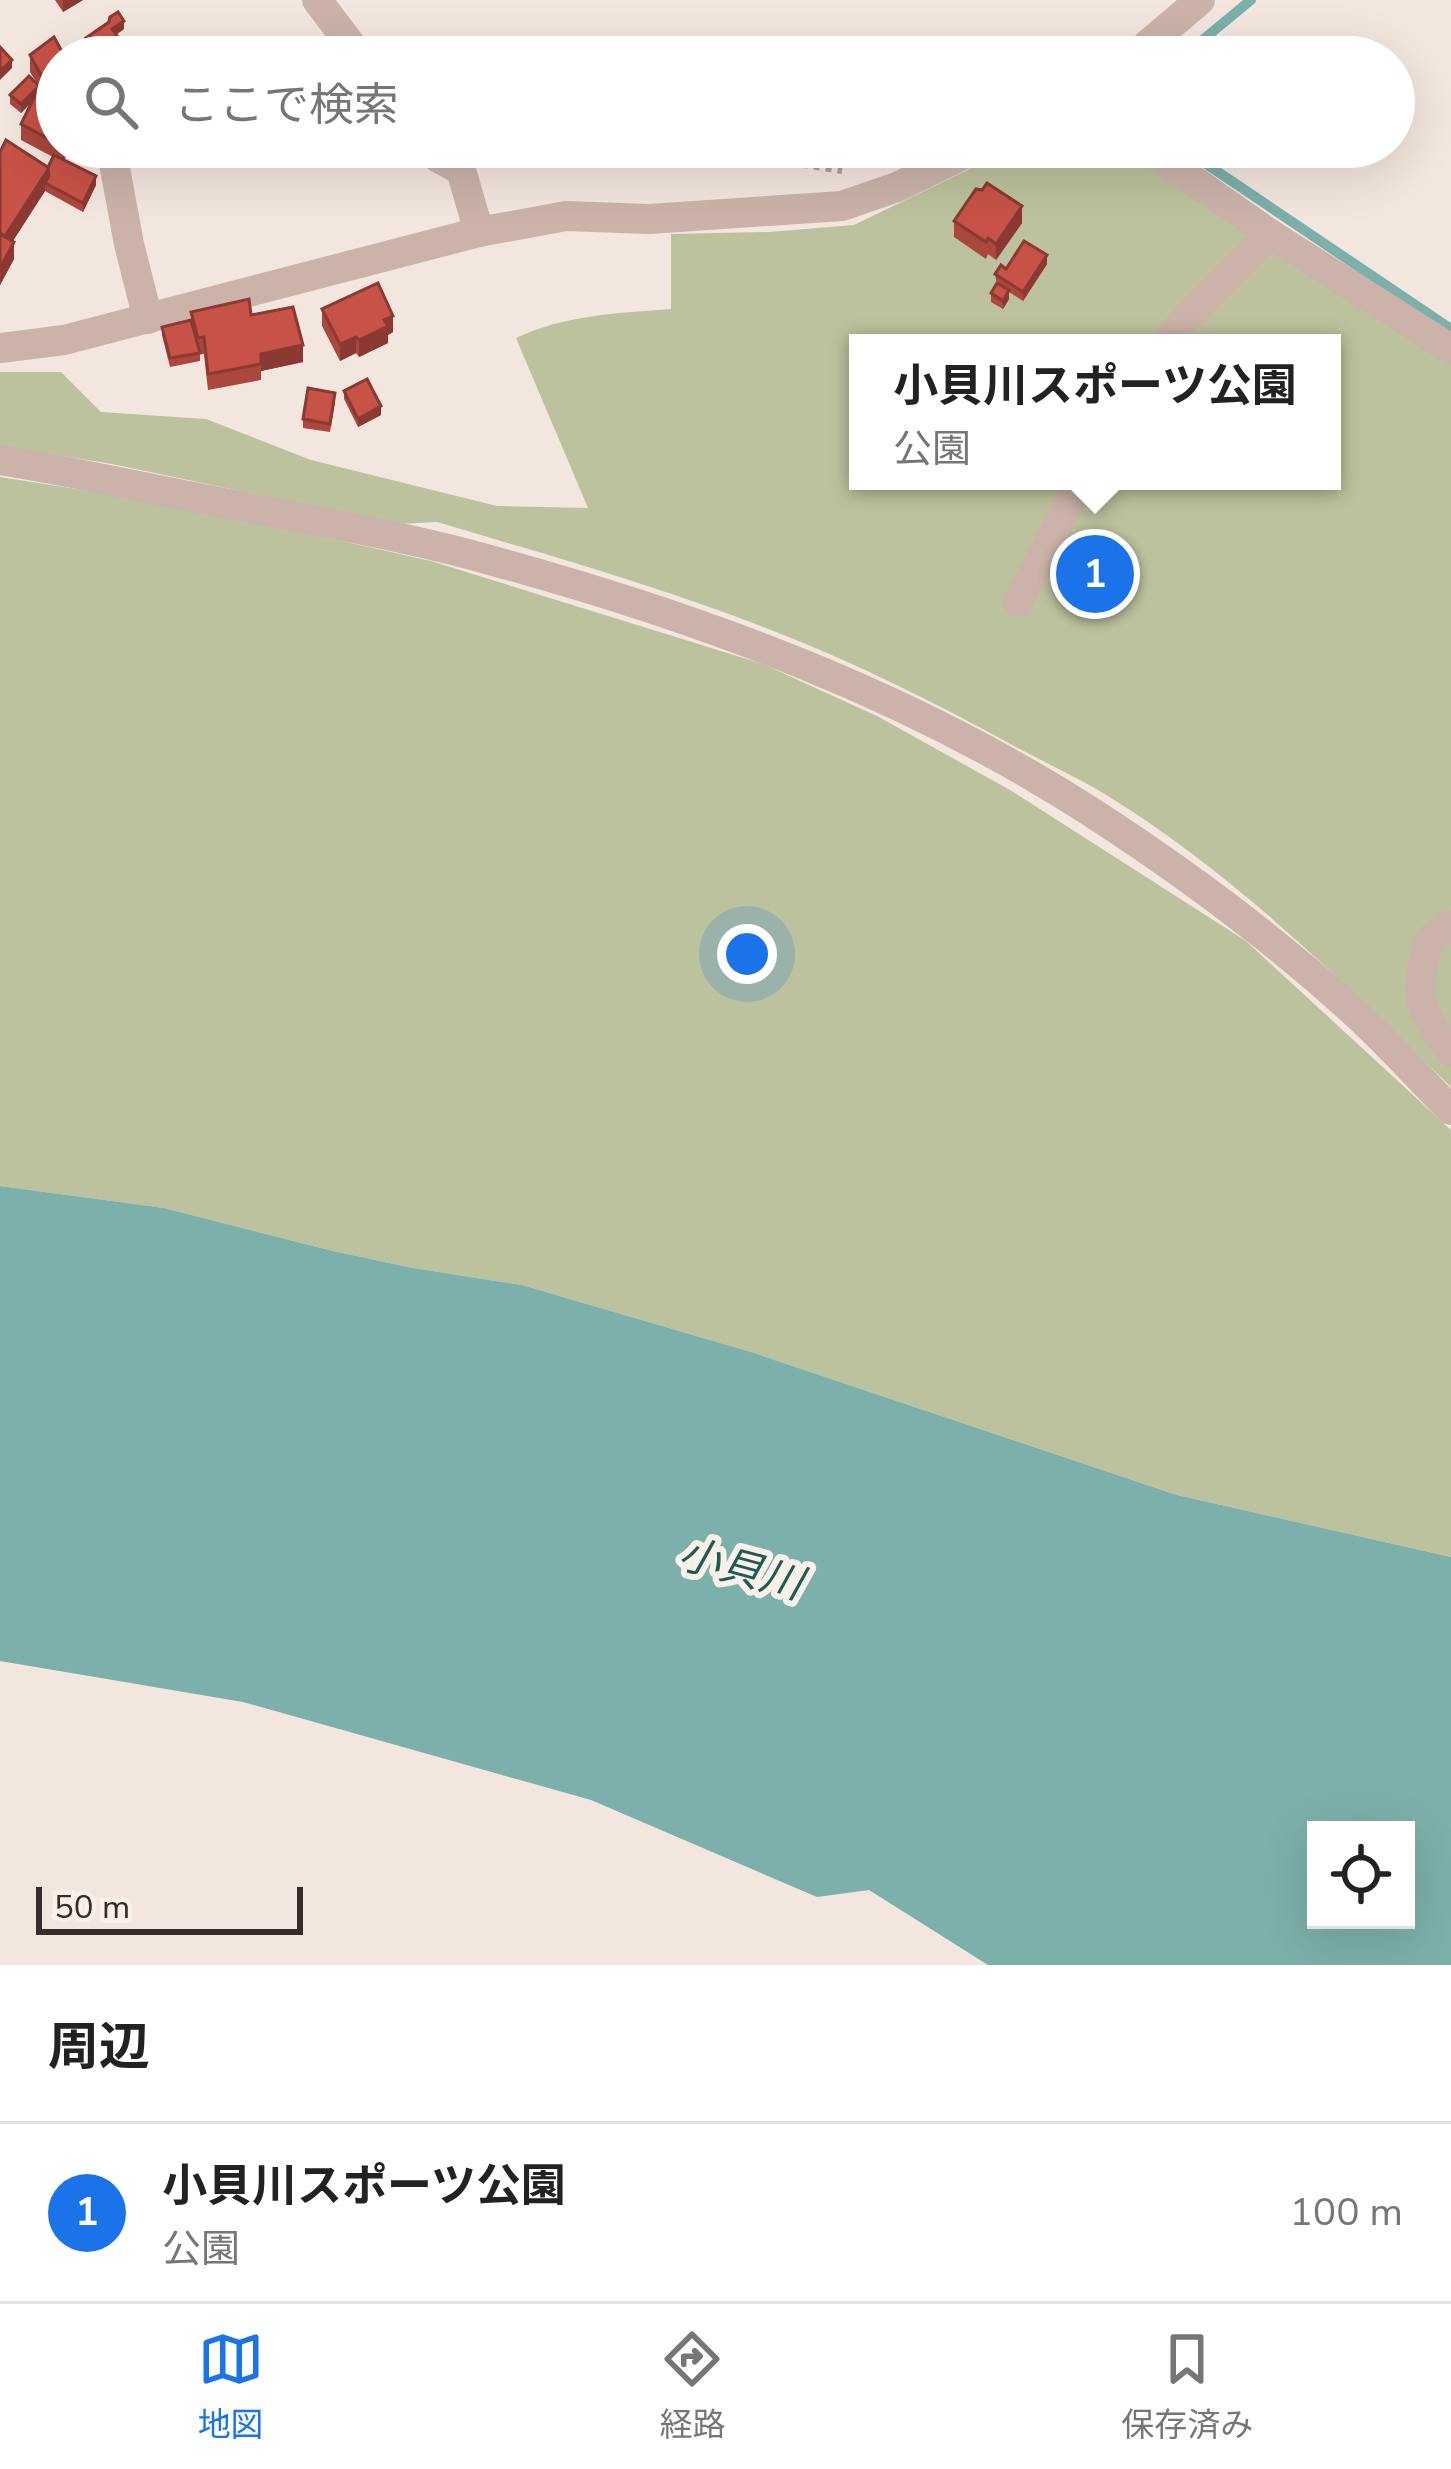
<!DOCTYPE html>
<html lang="ja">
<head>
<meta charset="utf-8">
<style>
  body { margin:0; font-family:"Nunito Sans","Noto Sans JP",sans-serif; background:#f2f2f2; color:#222 }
  .controls { position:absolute; right:36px; bottom:36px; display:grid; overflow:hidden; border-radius:0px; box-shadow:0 12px 48px #0002 }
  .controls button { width:108px; height:108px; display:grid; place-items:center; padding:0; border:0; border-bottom:3px solid #e0e0e0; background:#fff; color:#222; font:60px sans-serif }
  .scale { position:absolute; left:36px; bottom:30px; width:267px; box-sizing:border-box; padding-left:12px; border:6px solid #382b29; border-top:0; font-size:33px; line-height:42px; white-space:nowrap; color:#382b29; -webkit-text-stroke:9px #faf0ea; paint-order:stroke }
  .you { position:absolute; left:747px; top:954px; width:42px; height:42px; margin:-30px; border:9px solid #fff; border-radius:50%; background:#1a73e8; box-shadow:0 0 0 18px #1a73e833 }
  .badge { display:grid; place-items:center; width:78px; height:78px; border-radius:50%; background:#1a73e8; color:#fff; font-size:39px; font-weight:700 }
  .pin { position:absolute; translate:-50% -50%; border:6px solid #fff; box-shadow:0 3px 12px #0006 }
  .popup { position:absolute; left:849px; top:334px; width:492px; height:156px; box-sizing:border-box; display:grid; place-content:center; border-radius:0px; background:#fff; filter:drop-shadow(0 3px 9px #0005); font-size:39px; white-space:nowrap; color:#767676 }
  .popup b { font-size:45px; color:#222 }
  .popup::after { content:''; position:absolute; left:50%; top:100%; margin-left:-24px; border:24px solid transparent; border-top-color:#fff }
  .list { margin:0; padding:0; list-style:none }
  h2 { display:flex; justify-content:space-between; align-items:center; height:156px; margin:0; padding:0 48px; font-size:51px }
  h2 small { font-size:39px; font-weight:400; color:#767676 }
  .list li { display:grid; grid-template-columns:78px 1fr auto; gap:36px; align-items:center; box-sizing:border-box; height:180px; padding:0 48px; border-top:3px solid #e0e0e0 }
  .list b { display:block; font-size:45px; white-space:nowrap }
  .list p { margin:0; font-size:39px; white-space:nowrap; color:#767676 }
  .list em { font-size:39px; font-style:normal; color:#767676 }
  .icon { flex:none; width:66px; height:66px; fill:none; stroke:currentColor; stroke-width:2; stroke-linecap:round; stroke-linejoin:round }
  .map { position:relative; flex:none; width:1451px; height:1965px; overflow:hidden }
  .search { position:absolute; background:#fff; box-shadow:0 12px 48px #0002; left:36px; right:36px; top:36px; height:132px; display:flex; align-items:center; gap:30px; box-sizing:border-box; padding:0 42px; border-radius:66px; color:#767676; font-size:45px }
  .sheet { height:336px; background:#fff }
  nav { display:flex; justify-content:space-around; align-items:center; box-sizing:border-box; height:168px; border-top:3px solid #e0e0e0; background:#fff; font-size:33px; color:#767676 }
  nav a { display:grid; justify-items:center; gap:6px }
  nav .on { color:#1a73e8 }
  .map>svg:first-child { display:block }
</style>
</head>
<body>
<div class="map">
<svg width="1451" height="1965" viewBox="0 0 1451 1965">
  <rect width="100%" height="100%" fill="#f3e6de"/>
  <g fill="#bcc29d" fill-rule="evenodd">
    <path d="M1015,147H1162L1451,336V1087C1342,981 1233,872 1103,793C1074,776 1044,762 1014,746C936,703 858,664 776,632C665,588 551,556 437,522L398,524L112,464L0,446V372H61L101,412L206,419L311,460L497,506L588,508L516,338C564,315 619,313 671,309V234L769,232L854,225ZM858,343H1332V481H858Z"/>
    <polygon points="0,477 191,507 431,561 763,664 877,716 1010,790 1246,941 1451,1130 1451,1557 1177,1495 751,1352 522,1285 413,1268 333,1251 164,1208 0,1186"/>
  </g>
  <path fill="#7cb0ab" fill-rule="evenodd" d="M0,1186L164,1208L333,1251L413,1268L522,1285L751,1352L1177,1495L1451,1557V1965H988L869,1890L817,1897L591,1800L243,1702L0,1661ZM1316,1830H1406V1920H1316Z"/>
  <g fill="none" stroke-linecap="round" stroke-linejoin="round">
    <g stroke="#7cb0ab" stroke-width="10">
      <polyline points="1182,57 1251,0"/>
      <polyline points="1181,147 1451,329"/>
    </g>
    <polyline stroke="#b79d93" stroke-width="6" stroke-dasharray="6 6" stroke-linecap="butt" points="491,164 537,156 587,154 791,163 842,171"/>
    <g stroke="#cbb3a9" stroke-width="30">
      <polyline points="317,0 360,57"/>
      <polyline points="1133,57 1200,0"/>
      <polyline points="111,147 129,244 148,319"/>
      <polyline points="429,147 437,157 461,170 479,232"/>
      <polyline points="1146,147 1270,234 1451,349"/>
      <polyline points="1167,343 1183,321 1270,234"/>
      <polyline points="0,348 64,340 479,232 566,216 649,219 842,206 897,187 979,147"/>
      <path d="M0,460C81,473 160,491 240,506C326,523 413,538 497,562C704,619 907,694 1088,810C1181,870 1273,938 1355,1013C1389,1044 1419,1078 1451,1110"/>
      <polyline points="1018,602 1080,481"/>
      <path d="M1451,925L1429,940C1414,996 1417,1007 1451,1052"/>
    </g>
  </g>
  <g fill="#ab473d">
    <polygon points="55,0 83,0 63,12"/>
    <polygon points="124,29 116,35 125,56 123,57 94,57 86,46 86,38"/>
    <polygon points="30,55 57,57 57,147 70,147 64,160 96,185 83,212 45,191 13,241 14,259 0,285 0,152 48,167 53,157 21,140 21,124 31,102 21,113 10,104 10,95 37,83 30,72"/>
    <polygon points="954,221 1022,223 996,260 988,254 986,259 954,237"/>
    <polygon points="1047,264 1023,301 1009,292 1009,299 1003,309 991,302 991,293 997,284 995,274 1006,269"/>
    <polygon points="322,309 393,332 388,335 388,343 359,357 356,353 340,361 322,326"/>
    <polygon points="191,312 303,362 261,371 261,380 208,390 204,354 200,354 200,361 170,367 162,335 162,327 191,321"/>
    <polygon points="344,391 381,415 358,427 344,399"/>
    <polygon points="335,402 330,432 303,428 303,419"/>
  </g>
  <g fill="#8b3932">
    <polygon points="63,0 83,0 63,12"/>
    <polygon points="124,21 124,29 112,37 112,29"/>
    <polygon points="125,47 125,56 110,57"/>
    <polygon points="12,60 12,68 0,80 0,71"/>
    <polygon points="39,86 39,95 21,113 21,104"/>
    <polygon points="63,147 70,147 63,163"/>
    <polygon points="49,168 49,185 45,183 45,191 5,253 5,236"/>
    <polygon points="96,176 96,185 83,212 83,203"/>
    <polygon points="1022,206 1022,223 996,260 996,244"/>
    <polygon points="14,242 14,259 0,285 0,268"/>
    <polygon points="1047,255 1047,264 1023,301 1023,292"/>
    <polygon points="1009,290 1009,299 1003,309 1003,301"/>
    <polygon points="393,316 393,332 388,335 388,343 359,357 359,340 384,320"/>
    <polygon points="356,337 356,353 340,361 340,344"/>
    <polygon points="303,345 303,362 261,371 261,354"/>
    <polygon points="381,406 381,415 358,427 358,419"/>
  </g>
  <g fill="#c75247" stroke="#8b3932" stroke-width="3">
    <polygon points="118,12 124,21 112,29 125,47 110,57 99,57 86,38 109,22 110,17"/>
    <polygon points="54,37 65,57 57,57 57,143 21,124 43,79 30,55"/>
    <polygon points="0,47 12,60 0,71"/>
    <polygon points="29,76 39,86 21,104 10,95"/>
    <polygon points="6,140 49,168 5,236 0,233 0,152"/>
    <polygon points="54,155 96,176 83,203 45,183 49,176 48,167"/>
    <polygon points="987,183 1022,206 996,244 988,238 986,242 954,221 976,189 982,190"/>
    <polygon points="1,235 14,242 0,268 0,237"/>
    <polygon points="1024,241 1047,255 1023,292 995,274 1001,265 1006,269"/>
    <polygon points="378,283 393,316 384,320 388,326 359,340 356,337 340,344 322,309"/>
    <polygon points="997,283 1009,290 1003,301 991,293"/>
    <polygon points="249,299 251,315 293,307 303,345 261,354 261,364 208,374 204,337 198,338 191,312"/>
    <polygon points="191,320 200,353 170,358 162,327"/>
    <polygon points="367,379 381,406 358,419 344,391"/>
    <polygon points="308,388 335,393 330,424 303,419"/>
  </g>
  <g text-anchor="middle" stroke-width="12" stroke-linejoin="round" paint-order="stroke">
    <g font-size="42" font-style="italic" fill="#1e5b55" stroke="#faf0ea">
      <text transform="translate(741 1568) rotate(15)" y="15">小貝川</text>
    </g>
  </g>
</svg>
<div class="controls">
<button><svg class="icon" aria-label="locate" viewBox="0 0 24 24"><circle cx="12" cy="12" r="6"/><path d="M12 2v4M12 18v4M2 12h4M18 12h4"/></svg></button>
</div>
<div class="scale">50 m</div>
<div class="you"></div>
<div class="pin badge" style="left:1095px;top:574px">1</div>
<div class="popup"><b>小貝川スポーツ公園</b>公園</div>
<div class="search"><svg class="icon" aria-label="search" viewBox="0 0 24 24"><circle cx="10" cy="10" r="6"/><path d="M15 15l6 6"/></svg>ここで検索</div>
</div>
<section class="sheet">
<h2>周辺<small></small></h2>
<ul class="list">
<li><span class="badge">1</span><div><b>小貝川スポーツ公園</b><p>公園</p></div><em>100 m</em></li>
</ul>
</section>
<nav>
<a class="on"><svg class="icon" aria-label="map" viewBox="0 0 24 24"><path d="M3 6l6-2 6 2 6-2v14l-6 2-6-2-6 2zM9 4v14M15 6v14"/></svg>地図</a>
<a><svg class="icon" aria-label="directions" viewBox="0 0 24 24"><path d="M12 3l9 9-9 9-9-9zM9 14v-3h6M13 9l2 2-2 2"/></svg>経路</a>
<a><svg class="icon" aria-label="saved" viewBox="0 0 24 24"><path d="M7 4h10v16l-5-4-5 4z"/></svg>保存済み</a>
</nav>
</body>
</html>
